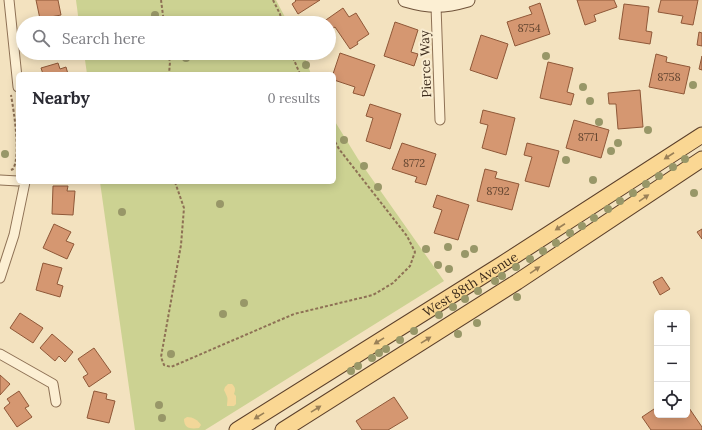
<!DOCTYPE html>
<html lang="en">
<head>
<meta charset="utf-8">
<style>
  body { margin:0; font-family:Lora,serif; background:#f7f7f7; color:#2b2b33 }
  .controls { position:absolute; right:12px; bottom:12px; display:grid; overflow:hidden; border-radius:6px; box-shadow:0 2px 10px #0003 }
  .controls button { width:36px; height:36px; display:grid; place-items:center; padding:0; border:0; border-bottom:1px solid #e1e1e2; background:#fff; color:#2b2b33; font:20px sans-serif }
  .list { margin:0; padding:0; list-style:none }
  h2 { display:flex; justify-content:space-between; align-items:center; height:52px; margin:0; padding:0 16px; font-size:17px }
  h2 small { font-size:13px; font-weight:400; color:#7c7c81 }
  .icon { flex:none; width:22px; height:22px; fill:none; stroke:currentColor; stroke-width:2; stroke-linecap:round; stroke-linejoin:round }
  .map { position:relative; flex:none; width:702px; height:430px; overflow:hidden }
  .search { position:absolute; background:#fff; box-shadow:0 2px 10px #0003; left:16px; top:16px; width:320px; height:44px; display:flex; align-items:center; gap:10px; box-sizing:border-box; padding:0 14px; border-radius:22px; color:#7c7c81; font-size:15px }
  .panel { position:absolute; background:#fff; box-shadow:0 2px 10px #0003; left:16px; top:72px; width:320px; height:112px; border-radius:6px }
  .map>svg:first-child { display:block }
</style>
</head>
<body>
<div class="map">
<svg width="702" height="430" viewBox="0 0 702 430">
  <rect width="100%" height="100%" fill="#f3e2bf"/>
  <g fill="#ccd292">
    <polygon points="76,0 276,0 288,23 79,23"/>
    <polygon points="84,53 303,53 311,74 87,74"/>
    <polygon points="334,120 358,159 444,281 205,430 135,430 100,182 334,182"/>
  </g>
  <g fill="#f2d799">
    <path d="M228,384H232C235,387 236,389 234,394L236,396V404L234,406H227C228,396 228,399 224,390L225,387Z"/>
    <path d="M187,417C193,417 198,420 201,425L199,428C191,429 184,429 184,419Z"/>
  </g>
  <g fill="#d59771" stroke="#8f5838">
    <polygon points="36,0 58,0 61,15 40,19"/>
    <polygon points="295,0 320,0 298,14 292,4 296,1"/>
    <polygon points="577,0 614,0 617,7 594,15 596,21 585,25"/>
    <polygon points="661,0 698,0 693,25 681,23 683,16 658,12"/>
    <polygon points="540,3 550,34 515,46 507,22 532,14 529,7"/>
    <polygon points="624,4 649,7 646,31 652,32 650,44 619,39"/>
    <polygon points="343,8 349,17 356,13 369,34 357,42 358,44 350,49 335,27 329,31 329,23 323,23 323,22"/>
    <polygon points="395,22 418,30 411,52 418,54 414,66 384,56"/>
    <polygon points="699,32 702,33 702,46 697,45"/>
    <polygon points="481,35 508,44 497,79 470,70"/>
    <polygon points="45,53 65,53 65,54 45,56"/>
    <polygon points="340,53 375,65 364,96 353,93 355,87 334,80 334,74 333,74"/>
    <polygon points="656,54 667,57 666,62 690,67 684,94 649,87"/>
    <polygon points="702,56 702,70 699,69"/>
    <polygon points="548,62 573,68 567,92 574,94 571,105 540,98"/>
    <polygon points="58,63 60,69 66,67 68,74 43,74 41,68"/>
    <polygon points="640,90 643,127 618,129 616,104 609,104 608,93"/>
    <polygon points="370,104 401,114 390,149 366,141 373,118 366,116"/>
    <polygon points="483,110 515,118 506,155 482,148 488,125 480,123"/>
    <polygon points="574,120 609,130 601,158 566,148"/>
    <polygon points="402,143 436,154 426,185 415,182 417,177 392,169"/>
    <polygon points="527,143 559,151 549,187 525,181 532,157 524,155"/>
    <polygon points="485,169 497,172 495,178 519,184 512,210 477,201"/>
    <polygon points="53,186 68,186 67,191 75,191 73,215 52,214"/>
    <polygon points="437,195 469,205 458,240 434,233 442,210 433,207"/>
    <polygon points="54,224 71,232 66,241 74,244 67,259 43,248"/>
    <polygon points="702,229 702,239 697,232"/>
    <polygon points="43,263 62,268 57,284 63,286 60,297 36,290"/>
    <polygon points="662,277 670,289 660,295 653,282"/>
    <polygon points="20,313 43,328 33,343 10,328"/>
    <polygon points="52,334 73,352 65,362 59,356 55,361 40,348"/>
    <polygon points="94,348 111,372 89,387 83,377 88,374 78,359"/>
    <polygon points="0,375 10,384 0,395"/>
    <polygon points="19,391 29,406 25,408 32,417 17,427 4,408 10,403 7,399"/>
    <polygon points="94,391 107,394 106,399 115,401 109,423 87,418"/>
    <polygon points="394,397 408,418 388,430 362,430 356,421"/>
    <polygon points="687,405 702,427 702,430 651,430 642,417 657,407 657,415 687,415"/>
  </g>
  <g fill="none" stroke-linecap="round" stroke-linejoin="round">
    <g stroke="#8e7155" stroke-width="11">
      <g id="street">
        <polyline points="9,0 18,87"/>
        <polyline points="436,6 440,120"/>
        <polyline points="0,180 18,181"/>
        <polyline points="0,278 14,235 25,182"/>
        <polyline points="0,354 53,384 56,402"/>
      </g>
    </g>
    <g stroke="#6f5239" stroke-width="15">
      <path id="secondary" d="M405,0C429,7 444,7 468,0"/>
    </g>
    <g stroke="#5b3f2a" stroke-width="17">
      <g id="primary">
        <path id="s1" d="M237,430L502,264L702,135"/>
        <polyline points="283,430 517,282 702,159"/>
      </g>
    </g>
    <g stroke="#8e7155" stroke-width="2" stroke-dasharray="3 2" stroke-linecap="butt">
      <polyline points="161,0 164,23"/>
      <polyline points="273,0 280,14 282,23"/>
      <polyline points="168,53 170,62 169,74"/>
      <polyline points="291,53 300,74"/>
      <path d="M11,170L13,169C21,156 14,112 11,95"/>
      <polyline points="175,182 184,208 181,245 161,357 164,365 171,367 294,314 373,295 393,283 410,266 415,252 407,236 339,149 334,140"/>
    </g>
    <use href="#street" stroke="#fcefd3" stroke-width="9"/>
    <use href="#secondary" stroke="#fcefd3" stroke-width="13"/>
    <use href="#primary" stroke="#fad793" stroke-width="15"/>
  </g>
  <g fill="#989768">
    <circle cx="155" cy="15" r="4"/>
    <circle cx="546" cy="56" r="4"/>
    <circle cx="186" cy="58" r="4"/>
    <circle cx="306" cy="65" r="4"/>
    <circle cx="693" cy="85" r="4"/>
    <circle cx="583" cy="87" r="4"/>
    <circle cx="590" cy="101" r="4"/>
    <circle cx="599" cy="122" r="4"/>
    <circle cx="648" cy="130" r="4"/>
    <circle cx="344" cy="140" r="4"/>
    <circle cx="618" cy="143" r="4"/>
    <circle cx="611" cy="151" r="4"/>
    <circle cx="5" cy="154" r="4"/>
    <circle cx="685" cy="159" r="4"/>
    <circle cx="566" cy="160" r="4"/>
    <circle cx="364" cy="166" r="4"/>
    <circle cx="673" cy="167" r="4"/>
    <circle cx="659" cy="176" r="4"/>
    <circle cx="593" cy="180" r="4"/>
    <circle cx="646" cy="184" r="4"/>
    <circle cx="378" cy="187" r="4"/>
    <circle cx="633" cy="193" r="4"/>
    <circle cx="694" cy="193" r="4"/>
    <circle cx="620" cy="201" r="4"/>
    <circle cx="220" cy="204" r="4"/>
    <circle cx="608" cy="209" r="4"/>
    <circle cx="122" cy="212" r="4"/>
    <circle cx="594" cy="218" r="4"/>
    <circle cx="582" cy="226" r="4"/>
    <circle cx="570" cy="233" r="4"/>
    <circle cx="556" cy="243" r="4"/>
    <circle cx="448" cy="247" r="4"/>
    <circle cx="426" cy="249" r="4"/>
    <circle cx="474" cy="249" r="4"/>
    <circle cx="543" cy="251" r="4"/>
    <circle cx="465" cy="254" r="4"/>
    <circle cx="530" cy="259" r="4"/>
    <circle cx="438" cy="265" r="4"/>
    <circle cx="516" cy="267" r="4"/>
    <circle cx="449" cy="269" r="4"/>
    <circle cx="502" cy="276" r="4"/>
    <circle cx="495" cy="281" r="4"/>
    <circle cx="478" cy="291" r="4"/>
    <circle cx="517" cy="297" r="4"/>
    <circle cx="465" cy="299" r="4"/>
    <circle cx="244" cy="303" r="4"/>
    <circle cx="453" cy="307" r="4"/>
    <circle cx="223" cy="314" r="4"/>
    <circle cx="439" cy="315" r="4"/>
    <circle cx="477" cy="323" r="4"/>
    <circle cx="414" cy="331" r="4"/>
    <circle cx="458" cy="334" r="4"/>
    <circle cx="400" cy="340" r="4"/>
    <circle cx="386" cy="349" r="4"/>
    <circle cx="379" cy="353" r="4"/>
    <circle cx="171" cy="354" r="4"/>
    <circle cx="372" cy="358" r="4"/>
    <circle cx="358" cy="366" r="4"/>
    <circle cx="351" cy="371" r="4"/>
    <circle cx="159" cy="405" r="4"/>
    <circle cx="162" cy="418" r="4"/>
  </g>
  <defs><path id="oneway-solid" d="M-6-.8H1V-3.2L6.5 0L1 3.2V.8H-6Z"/></defs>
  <g fill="#9a8057">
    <use href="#oneway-solid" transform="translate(669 156) rotate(147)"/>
    <use href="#oneway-solid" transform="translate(644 198) rotate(-34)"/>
    <use href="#oneway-solid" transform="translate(560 227) rotate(147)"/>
    <use href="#oneway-solid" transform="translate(535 270) rotate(-34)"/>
    <use href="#oneway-solid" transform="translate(426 340) rotate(-32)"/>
    <use href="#oneway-solid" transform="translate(379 341) rotate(148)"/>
    <use href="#oneway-solid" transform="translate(316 409) rotate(-32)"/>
    <use href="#oneway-solid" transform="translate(259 416) rotate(148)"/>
  </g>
  <g text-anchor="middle" stroke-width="4" stroke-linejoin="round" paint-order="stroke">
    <g font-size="11" fill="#624530">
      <text x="529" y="32">8754</text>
      <text x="669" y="81">8758</text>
      <text x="588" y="141">8771</text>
      <text x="414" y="167">8772</text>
      <text x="498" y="195">8792</text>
    </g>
    <g font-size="13" fill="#3b2a1b" stroke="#f9ecd0">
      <text transform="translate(425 64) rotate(-92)" y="5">Pierce Way</text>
      <text dy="5" stroke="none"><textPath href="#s1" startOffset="275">West 88th Avenue</textPath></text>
    </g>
  </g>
</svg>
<div class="controls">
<button>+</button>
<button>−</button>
<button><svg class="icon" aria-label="locate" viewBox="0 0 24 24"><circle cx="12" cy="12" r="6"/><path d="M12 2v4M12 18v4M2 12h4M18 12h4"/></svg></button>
</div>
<div class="search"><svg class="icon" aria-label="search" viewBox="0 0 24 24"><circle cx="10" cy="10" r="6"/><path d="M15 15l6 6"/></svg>Search here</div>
<section class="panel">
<h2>Nearby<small>0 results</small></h2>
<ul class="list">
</ul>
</section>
</div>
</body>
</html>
